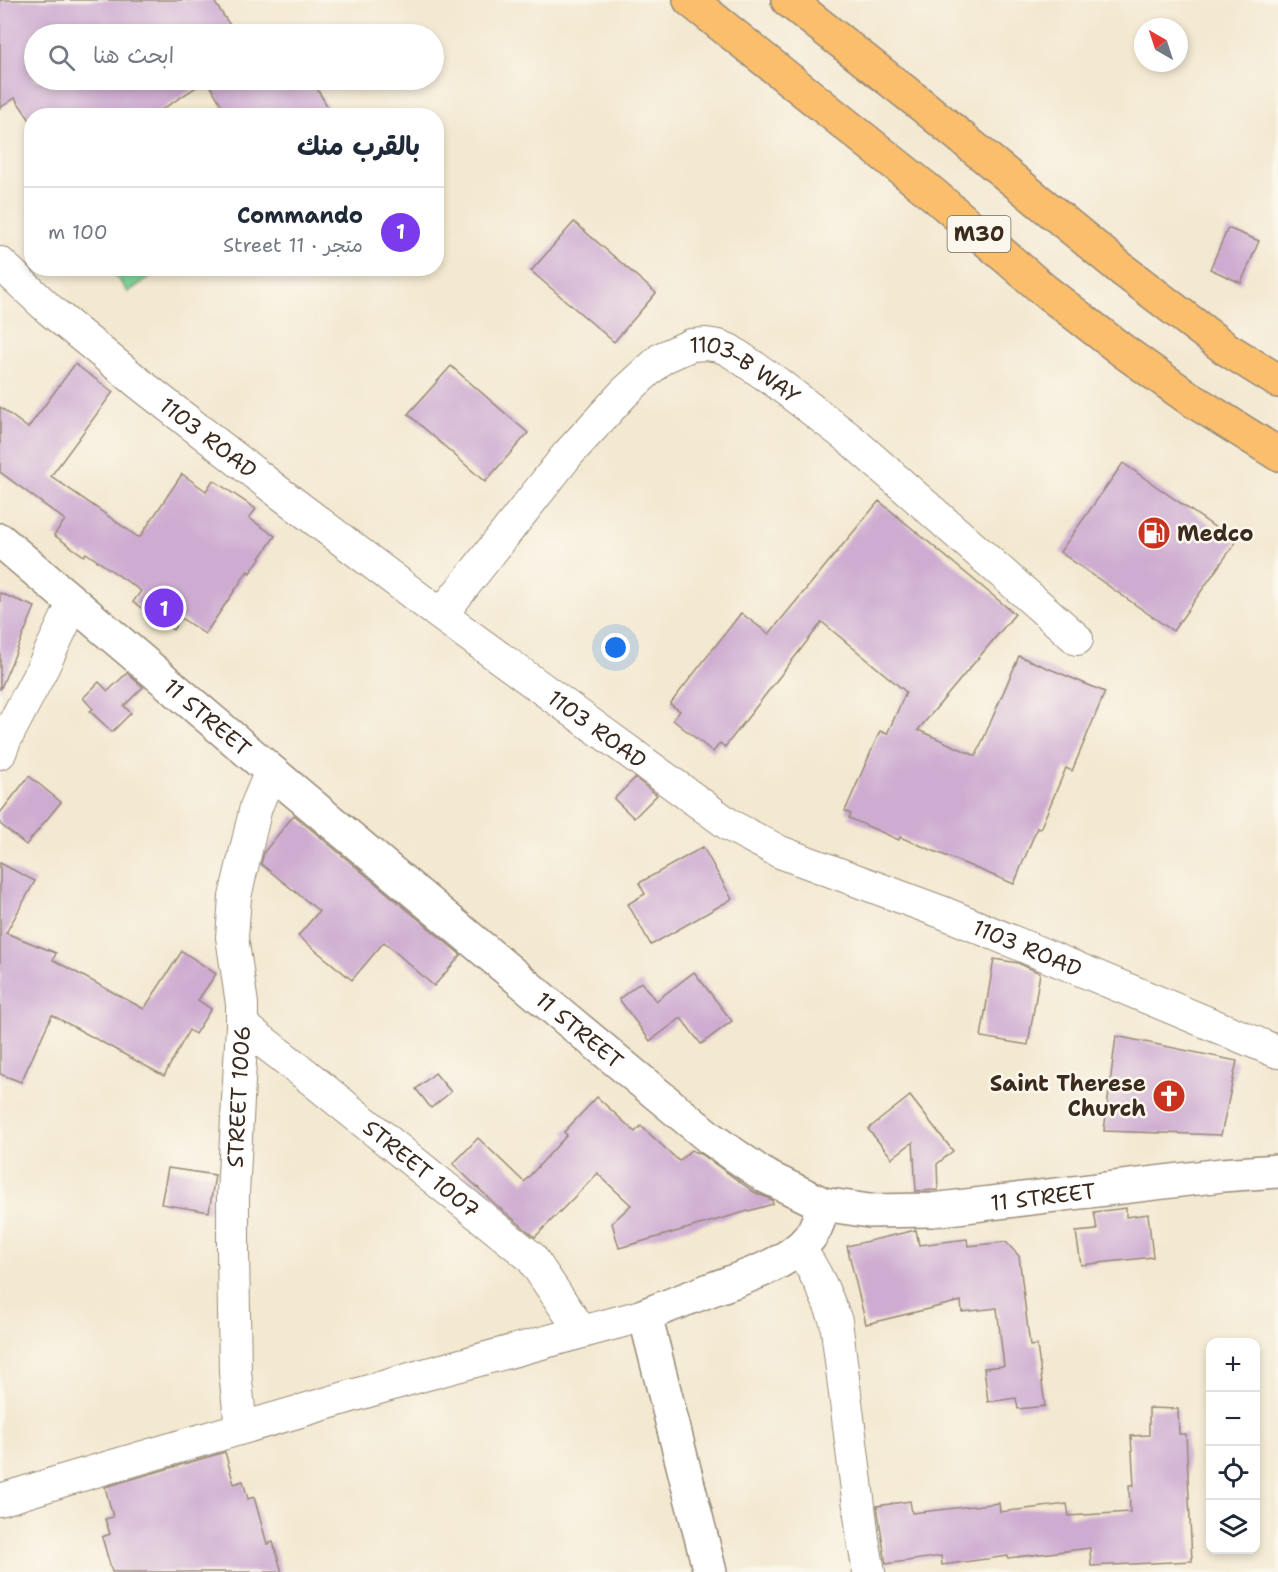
<!DOCTYPE html>
<html lang="ar">
<head>
<meta charset="utf-8">
<style>
  body { margin:0; font-family:"Shantell Sans","Playpen Sans Arabic",sans-serif; background:#f2f2f3; color:#1f2937; direction:rtl }
  .controls { position:absolute; right:18px; bottom:18px; display:grid; overflow:hidden; border-radius:12px; box-shadow:0 3px 9px #0003 }
  .controls button { width:54px; height:54px; display:grid; place-items:center; padding:0; border:0; border-bottom:2px solid #e0e1e3; background:#fff; color:#1f2937; font:30px sans-serif }
  .compass { position:absolute; left:1134px; top:18px; width:54px; height:54px; border-radius:50%; background:#fff; box-shadow:0 3px 9px #0003; rotate:321deg }
  .you { position:absolute; left:616px; top:648px; width:21px; height:21px; margin:-15px; border:4px solid #fff; border-radius:50%; background:#1a73e8; box-shadow:0 0 0 9px #1a73e833 }
  .badge { display:grid; place-items:center; width:39px; height:39px; border-radius:50%; background:#7c3aed; color:#fff; font-size:20px; font-weight:700 }
  .pin { position:absolute; translate:-50% -50%; border:3px solid #fff; box-shadow:0 2px 6px #0006 }
  .list { margin:0; padding:0; list-style:none }
  h2 { display:flex; justify-content:space-between; align-items:center; height:78px; margin:0; padding:0 24px; font-size:26px }
  h2 small { font-size:20px; font-weight:400; color:#747a83 }
  .list li { display:grid; grid-template-columns:39px 1fr auto; gap:18px; align-items:center; box-sizing:border-box; height:90px; padding:0 24px; border-top:2px solid #e0e1e3 }
  .list b { display:block; font-size:22px; white-space:nowrap }
  .list p { margin:0; font-size:20px; white-space:nowrap; color:#747a83 }
  .list em { font-size:20px; font-style:normal; color:#747a83 }
  .icon { flex:none; width:33px; height:33px; fill:none; stroke:currentColor; stroke-width:2; stroke-linecap:round; stroke-linejoin:round }
  .map { position:relative; flex:none; width:1278px; height:1572px; overflow:hidden; direction:ltr }
  .search { position:absolute; background:#fff; box-shadow:0 3px 9px #0003; left:24px; top:24px; width:420px; height:66px; display:flex; align-items:center; gap:15px; box-sizing:border-box; padding:0 21px; border-radius:33px; color:#747a83; font-size:22px }
  .panel { position:absolute; background:#fff; box-shadow:0 3px 9px #0003; left:24px; top:108px; width:420px; height:168px; border-radius:24px; direction:rtl }
  .map>svg:first-child { display:block }
</style>
</head>
<body>
<div class="map">
<svg width="1278" height="1572" viewBox="0 0 1278 1572">
  <rect width="100%" height="100%" fill="#fbf7ec"/>
  <filter id="ink" filterUnits="userSpaceOnUse"><feTurbulence type="fractalNoise" baseFrequency=".0167" numOctaves="2"/><feDisplacementMap in="SourceGraphic" scale="12" xChannelSelector="R" yChannelSelector="G"/><feConvolveMatrix kernelMatrix="1 2 1 2 8 2 1 2 1" color-interpolation-filters="sRGB"/></filter>
  <filter id="wash" filterUnits="userSpaceOnUse"><feTurbulence type="fractalNoise" baseFrequency=".008" numOctaves="4" result="noise"/><feDisplacementMap in="SourceGraphic" scale="24" xChannelSelector="R" yChannelSelector="G"/><feGaussianBlur stdDeviation="1.35" result="paint"/><feColorMatrix in="noise" values="0 0 0 0 0 0 0 0 0 0 0 0 0 0 0 0 0 1.4 0 .05"/><feComposite in="paint" operator="in"/></filter>
  <g filter="url(#wash)">
    <rect width="100%" height="100%" fill="#f3e8d0"/>
    <polygon fill="#80d99e" stroke="#5e825e" stroke-width="1.5" points="111,269 161,269 128,292"/>
    <g id="blocks">
      <g fill="#ceacd1">
        <polygon points="0,0 213,0 236,34 34,34 34,80 312,80 333,116 228,116 207,80 152,116 32,116 32,123 15,98 0,108"/>
        <polygon points="574,222 656,293 614,342 531,271"/>
        <polygon points="1228,228 1259,241 1241,283 1210,269"/>
        <polygon points="75,364 113,392 51,476 138,537 140,537 182,474 206,491 213,480 256,509 249,518 275,536 250,573 248,571 205,634 181,618 173,630 133,602 141,591 86,553 84,556 54,535 65,520 0,472 0,407 28,428"/>
        <polygon points="451,366 528,433 485,482 408,414"/>
        <polygon points="1123,463 1236,542 1173,631 1060,552"/>
        <polygon points="879,501 1015,614 918,730 976,756 1019,656 1105,692 1072,771 1066,768 1040,829 1037,828 1014,884 900,837 899,840 849,818 851,814 845,811 880,731 887,734 906,692 822,622 725,747 720,743 713,752 673,720 680,711 670,704 741,613 769,634"/>
        <polygon points="0,593 35,607 0,690"/>
        <polygon points="127,673 143,687 124,706 131,713 112,732 90,711 93,709 83,698 99,682 108,691"/>
        <polygon points="29,776 61,802 26,845 0,824 0,813"/>
        <polygon points="635,778 657,795 634,818 614,799"/>
        <polygon points="294,815 461,955 434,986 384,942 352,980 298,936 319,911 261,864 264,852"/>
        <polygon points="703,847 732,899 651,945 628,904 645,894 639,883"/>
        <polygon points="0,863 35,881 6,933 56,953 53,960 144,1009 182,951 216,974 198,1000 211,1009 195,1034 189,1030 164,1076 52,1015 21,1082 0,1074"/>
        <polygon points="994,959 1018,963 1040,973 1028,1045 981,1037"/>
        <polygon points="694,972 732,1021 701,1044 681,1018 650,1041 619,999 641,982 656,1001"/>
        <polygon points="1116,1036 1237,1061 1221,1135 1104,1131"/>
        <polygon points="435,1073 451,1092 431,1108 416,1089"/>
        <polygon points="910,1096 953,1151 937,1164 938,1190 916,1191 913,1142 892,1158 868,1129"/>
        <polygon points="597,1097 635,1132 641,1126 679,1161 691,1150 704,1156 754,1192 772,1200 773,1204 619,1248 612,1223 631,1205 599,1175 598,1173 535,1237 495,1204 453,1164 478,1138 524,1182 567,1135 564,1132"/>
        <polygon points="168,1168 215,1175 209,1212 161,1204"/>
        <polygon points="1126,1208 1126,1217 1148,1214 1153,1257 1081,1265 1076,1232 1097,1230 1094,1212"/>
        <polygon points="916,1230 919,1245 967,1239 968,1246 1006,1242 1019,1256 1030,1346 1037,1345 1045,1406 1018,1409 1016,1398 988,1402 984,1368 1004,1366 997,1308 962,1312 961,1301 866,1324 847,1246"/>
        <polygon points="1149,1408 1178,1409 1179,1434 1186,1434 1192,1561 1091,1566 1090,1548 1008,1558 1008,1556 942,1565 941,1556 886,1564 877,1506 910,1501 912,1513 999,1503 1000,1512 1067,1504 1069,1516 1130,1512 1129,1485 1134,1485 1131,1436 1149,1435"/>
        <polygon points="225,1452 234,1484 243,1481 248,1499 254,1497 267,1544 273,1542 282,1572 112,1572 102,1537 110,1534 105,1519 113,1517 105,1487"/>
      </g>
    </g>
  </g>
  <g filter="url(#ink)">
    <use href="#blocks" fill-opacity="0" stroke="#978977" stroke-width="1.5"/>
    <g fill="none" stroke-linecap="round" stroke-linejoin="round">
      <g stroke="#978977" stroke-width="34">
        <g id="minor">
          <path id="s1" d="M0,263L50,310L140,384L276,490L441,615L731,826L780,852L944,913L1278,1052"/>
          <path id="s2" d="M441,615L568,454L624,393L662,358L691,345L706,344L719,346L729,350L776,382L850,439L1077,639"/>
          <polyline points="0,753 5,740 42,669 74,602"/>
          <path id="s3" d="M242,1025L305,1074L531,1257L581,1331"/>
          <path d="M799,1248C816,1271 826,1295 836,1321L863,1539L869,1572"/>
          <path id="s4" d="M241,1428L235,1372L233,1251V1194L242,1025V1004L232,937L235,897L256,807L271,771"/>
          <polyline points="0,1500 65,1480 420,1376 645,1315"/>
        </g>
      </g>
      <g stroke="#978977" stroke-width="36">
        <g id="tertiary">
          <path id="s5" d="M0,540L271,771L564,1017L710,1138L765,1176L823,1204L869,1211L932,1210L1222,1175L1278,1171"/>
          <path d="M710,1572L645,1315C668,1306 691,1297 715,1288C745,1277 788,1264 809,1238C817,1228 820,1217 823,1204"/>
        </g>
      </g>
      <g stroke="#978977" stroke-width="36">
        <g id="motorway">
          <polyline points="690,0 934,195 1044,290 1123,351 1189,398 1278,454"/>
          <polyline points="788,0 923,106 1124,271 1225,348 1278,381"/>
        </g>
      </g>
      <use href="#minor" stroke="#fff" stroke-width="32"/>
      <use href="#tertiary" stroke="#fff" stroke-width="33"/>
      <use href="#motorway" stroke="#fabe6d" stroke-width="33"/>
    </g>
  </g>
  <defs>
    <g id="fuel-disc" transform="scale(1.725)"><circle r="9.5" fill="#c8321e" stroke="#fbf7ec"/><path d="M-5.5-6h7V0h2V4h1.3V-2.5L3-4.5l.8-.8L6-3V5H2.5V1h-1V6h-7ZM-4.2-4.7v3.2H.2V-4.7Z" fill="#fff"/></g>
    <g id="church-disc" transform="scale(1.725)"><circle r="9.5" fill="#c8321e" stroke="#fbf7ec"/><path d="M-1.2-6h2.4v3.5h3.3v2.4h-3.3V6h-2.4V-.1h-3.3v-2.4h3.3Z" fill="#fff"/></g>
  </defs>
  <g fill-rule="evenodd">
    <use href="#fuel-disc" x="1154" y="533"/>
    <use href="#church-disc" x="1169" y="1096"/>
  </g>
  <g text-anchor="middle" stroke-width="5" stroke-linejoin="round" paint-order="stroke">
    <rect fill="#fbf7ec" stroke="#75685c" stroke-width="1.5" x="947.5" y="216" width="63" height="36" rx="4.5"/>
    <g font-size="21" font-weight="bold" fill="#3b2a1e">
      <text x="979" y="241">M30</text>
    </g>
    <g font-size="22" fill="#3b2a1e" stroke="#fbf7ec">
      <text dy="8" stroke="none"><textPath href="#s2" startOffset="432">1103-B WAY</textPath></text>
      <text dy="8" stroke="none"><textPath href="#s1" startOffset="272">1103 ROAD</textPath></text>
      <text dy="8" stroke="none"><textPath href="#s5" startOffset="273">11 STREET</textPath></text>
      <text dy="8" stroke="none"><textPath href="#s1" startOffset="758">1103 ROAD</textPath></text>
      <text dy="8" stroke="none"><textPath href="#s1" startOffset="1244">1103 ROAD</textPath></text>
      <text dy="8" stroke="none"><textPath href="#s5" startOffset="759">11 STREET</textPath></text>
      <text dy="8" stroke="none"><textPath href="#s4" startOffset="332">STREET 1006</textPath></text>
      <text dy="8" stroke="none"><textPath href="#s3" startOffset="230">STREET 1007</textPath></text>
      <text dy="8" stroke="none"><textPath href="#s5" startOffset="1281">11 STREET</textPath></text>
    </g>
    <g font-size="22" font-weight="bold" fill="#3b2a1e" stroke="#fbf7ec" text-anchor="start">
      <text x="1177" y="541">Medco</text>
      <text x="1146" y="1091" text-anchor="end">Saint Therese<tspan x="1146" dy="25">Church</tspan></text>
    </g>
  </g>
</svg>
<div class="controls">
<button>+</button>
<button>−</button>
<button><svg class="icon" aria-label="locate" viewBox="0 0 24 24"><circle cx="12" cy="12" r="6"/><path d="M12 2v4M12 18v4M2 12h4M18 12h4"/></svg></button>
<button><svg class="icon" aria-label="layers" viewBox="0 0 24 24"><path d="M12 4l9 5-9 5-9-5zM3 14l9 5 9-5"/></svg></button>
</div>
<svg class="compass" viewBox="-18 -18 36 36"><path d="M0-13l5 13h-10z" fill="#e53935"/><path d="M0 13l5-13h-10z" fill="#747a83"/></svg>
<div class="you"></div>
<div class="pin badge" style="left:164px;top:608px">1</div>
<div class="search"><svg class="icon" aria-label="search" viewBox="0 0 24 24"><circle cx="10" cy="10" r="6"/><path d="M15 15l6 6"/></svg>ابحث هنا</div>
<section class="panel">
<h2>بالقرب منك<small></small></h2>
<ul class="list">
<li><span class="badge">1</span><div><b>Commando</b><p>متجر · 11 Street</p></div><em>100 m</em></li>
</ul>
</section>
</div>
</body>
</html>
